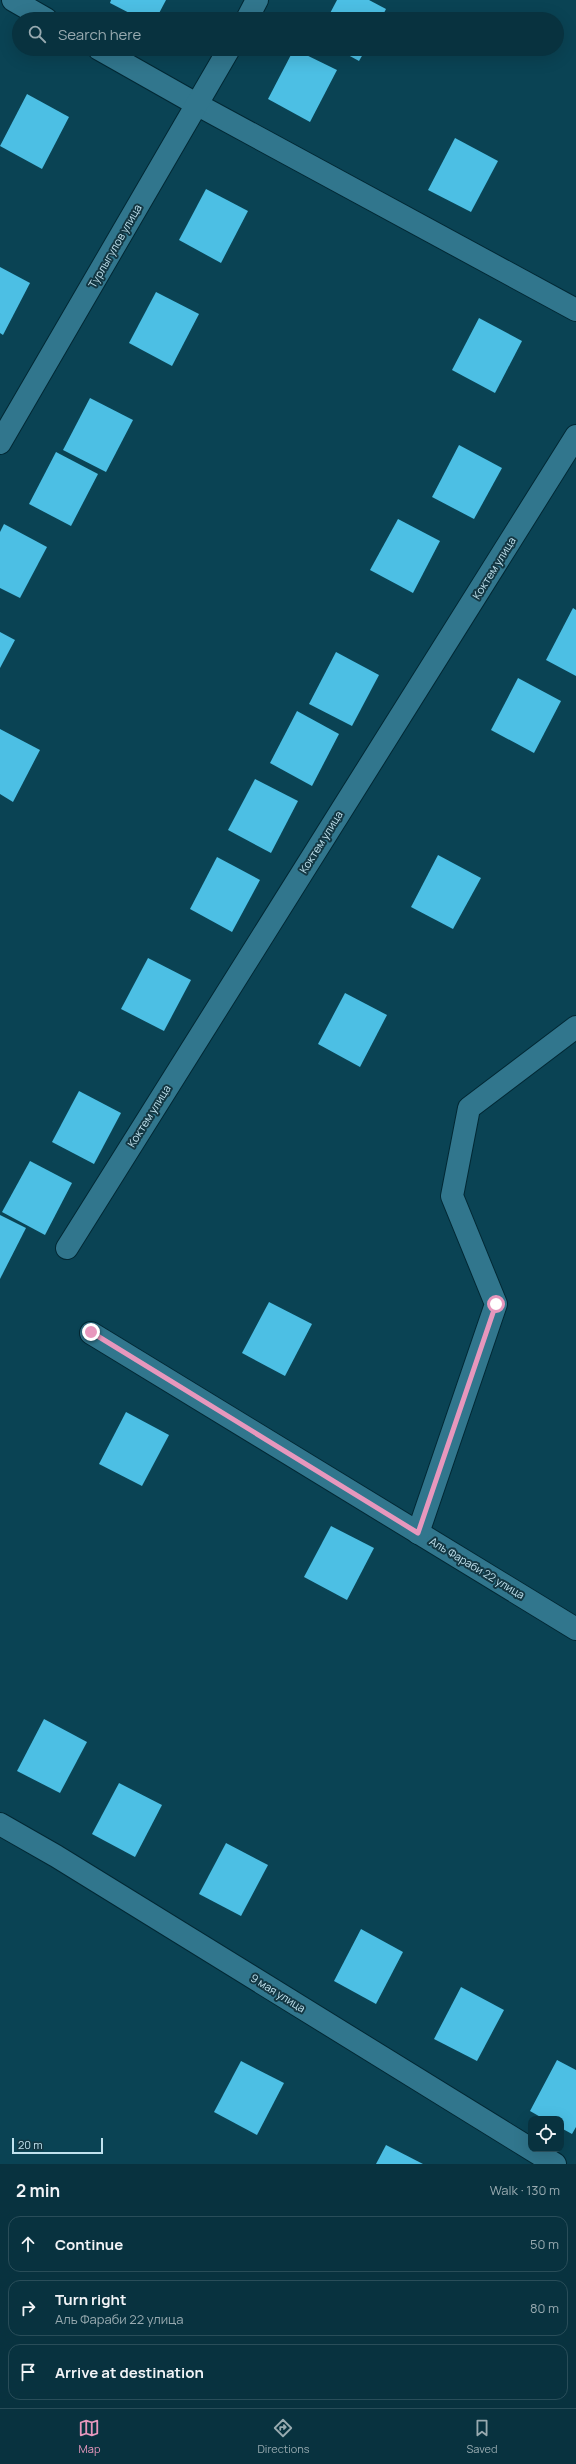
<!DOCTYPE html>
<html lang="en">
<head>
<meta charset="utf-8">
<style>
  body { margin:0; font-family:Manrope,sans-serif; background:#163e4a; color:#f1f3f6 }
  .controls { position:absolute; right:12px; bottom:12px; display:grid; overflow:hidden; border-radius:8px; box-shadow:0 4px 16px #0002 }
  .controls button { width:36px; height:36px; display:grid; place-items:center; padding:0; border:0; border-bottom:1px solid #294d59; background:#08323f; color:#f1f3f6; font:20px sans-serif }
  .scale { position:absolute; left:12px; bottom:10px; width:91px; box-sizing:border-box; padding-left:4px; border:2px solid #c1e2ee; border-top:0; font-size:11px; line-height:14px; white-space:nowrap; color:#c1e2ee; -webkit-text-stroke:3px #133743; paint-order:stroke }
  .stop { position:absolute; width:12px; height:12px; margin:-9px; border:3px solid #e797bd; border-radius:50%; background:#fff }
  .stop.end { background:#e797bd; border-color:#fff; box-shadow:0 1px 4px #0008 }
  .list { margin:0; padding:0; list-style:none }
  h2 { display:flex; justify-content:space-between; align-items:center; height:52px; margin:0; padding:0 16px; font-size:17px }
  h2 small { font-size:13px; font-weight:400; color:#98aab0 }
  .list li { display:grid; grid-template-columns:26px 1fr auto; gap:12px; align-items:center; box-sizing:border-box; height:56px; margin:0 8px 8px; padding:0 8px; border:1px solid #294d59; border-radius:12px }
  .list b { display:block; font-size:15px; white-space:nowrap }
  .list p { margin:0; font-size:13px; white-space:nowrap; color:#98aab0 }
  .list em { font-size:13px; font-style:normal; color:#98aab0 }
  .icon { flex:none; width:22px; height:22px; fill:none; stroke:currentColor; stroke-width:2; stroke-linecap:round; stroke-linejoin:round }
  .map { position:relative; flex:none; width:576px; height:2164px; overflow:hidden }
  .search { position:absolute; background:#08323f; box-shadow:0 4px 16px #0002; left:12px; right:12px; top:12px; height:44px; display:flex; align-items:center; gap:10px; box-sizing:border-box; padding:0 14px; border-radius:22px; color:#98aab0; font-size:15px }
  .sheet { height:244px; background:#08323f }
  nav { display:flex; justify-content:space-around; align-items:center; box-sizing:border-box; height:56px; border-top:1px solid #294d59; background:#08323f; font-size:11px; color:#98aab0 }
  nav a { display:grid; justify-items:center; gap:2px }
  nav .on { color:#e797bd }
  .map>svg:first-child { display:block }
</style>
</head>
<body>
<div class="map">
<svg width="576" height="2164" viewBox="0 0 576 2164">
  <rect width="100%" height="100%" fill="#0a4354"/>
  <g fill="#4cbfe4">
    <polygon points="111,0 166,0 156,19 141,19 110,3"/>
    <polygon points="337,0 369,0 386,9 381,19 327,19"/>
    <polygon points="294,49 337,70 310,122 268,99"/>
    <polygon points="337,49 366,49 359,61"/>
    <polygon points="27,94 69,117 42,169 0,146"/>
    <polygon points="455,138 498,161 471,212 428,190"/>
    <polygon points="206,189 248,211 221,263 179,240"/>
    <polygon points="0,267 30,283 3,335 0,333"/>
    <polygon points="156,292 199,314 172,366 129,343"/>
    <polygon points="479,318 522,341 495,393 452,370"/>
    <polygon points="90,398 133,420 106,472 63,450"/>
    <polygon points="459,445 502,468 474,519 432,497"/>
    <polygon points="56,452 98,474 71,526 29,504"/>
    <polygon points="398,519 440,541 413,593 370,570"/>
    <polygon points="4,524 47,547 20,598 0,588 0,532"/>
    <polygon points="573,608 576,610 576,676 546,660"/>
    <polygon points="0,632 15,640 0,668"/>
    <polygon points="336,652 379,675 352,726 309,704"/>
    <polygon points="518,678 561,701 534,753 491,730"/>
    <polygon points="297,711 339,734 312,786 270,763"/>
    <polygon points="0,729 40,750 13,802 0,794"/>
    <polygon points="255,779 298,801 271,853 228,830"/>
    <polygon points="438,855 481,878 453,929 411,907"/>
    <polygon points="217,857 260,880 232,932 190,909"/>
    <polygon points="148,958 191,980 164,1031 121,1009"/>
    <polygon points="345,993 387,1015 360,1067 318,1044"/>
    <polygon points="79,1091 121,1113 94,1164 52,1142"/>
    <polygon points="30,1161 72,1183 45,1235 2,1212"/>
    <polygon points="0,1215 26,1228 0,1279"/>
    <polygon points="269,1302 312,1324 285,1376 242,1353"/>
    <polygon points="126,1412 169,1435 142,1486 99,1464"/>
    <polygon points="331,1526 374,1548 347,1600 304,1577"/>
    <polygon points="44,1719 87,1742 60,1793 17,1771"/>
    <polygon points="119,1783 162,1805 135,1857 92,1834"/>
    <polygon points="226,1843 268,1865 241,1916 199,1894"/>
    <polygon points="361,1929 403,1952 376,2004 334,1981"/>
    <polygon points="461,1987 504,2010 477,2061 434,2039"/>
    <polygon points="557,2060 576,2070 576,2127 572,2134 561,2128 561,2119 544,2119 530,2111"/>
    <polygon points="241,2061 284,2083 257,2135 214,2112"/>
    <polygon points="386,2145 423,2164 376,2164"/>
  </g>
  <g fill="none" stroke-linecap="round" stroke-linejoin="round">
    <g stroke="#022834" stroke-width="24">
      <g id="minor">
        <polyline points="13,0 46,19"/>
        <polyline points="247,19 257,0"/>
        <polyline points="99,49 198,105 576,310"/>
        <polyline points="0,443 229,49"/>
        <polyline points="67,1248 576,436"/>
        <polyline points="91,1333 576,1629"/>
        <polyline points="418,1533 496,1304 452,1196 469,1108 576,1027"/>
        <polyline points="0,1824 56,1856 555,2164"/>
      </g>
    </g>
    <use href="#minor" stroke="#31768d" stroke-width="22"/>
  </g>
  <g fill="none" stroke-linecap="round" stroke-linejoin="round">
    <polyline stroke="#e797bd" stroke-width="5" points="91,1332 418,1533 496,1304"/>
  </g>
  <g text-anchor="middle" stroke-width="4" stroke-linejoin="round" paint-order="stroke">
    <g font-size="11" fill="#c1e2ee" stroke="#133743">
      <text transform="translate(115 246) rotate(-60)" y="4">Турлыгулов улица</text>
      <text transform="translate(494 568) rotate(-58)" y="4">Коктем улица</text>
      <text transform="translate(321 842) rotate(-58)" y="4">Коктем улица</text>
      <text transform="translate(149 1116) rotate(-58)" y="4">Коктем улица</text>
      <text transform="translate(477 1568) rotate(31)" y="4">Аль Фараби 22 улица</text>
      <text transform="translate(278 1993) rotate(32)" y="4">9 мая улица</text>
    </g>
  </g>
</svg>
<div class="controls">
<button><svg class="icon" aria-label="locate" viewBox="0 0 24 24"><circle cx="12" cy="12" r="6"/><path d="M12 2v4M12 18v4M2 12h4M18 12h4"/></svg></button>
</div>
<div class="scale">20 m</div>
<div class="stop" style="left:496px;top:1304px"></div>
<div class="stop end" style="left:91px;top:1332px"></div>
<div class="search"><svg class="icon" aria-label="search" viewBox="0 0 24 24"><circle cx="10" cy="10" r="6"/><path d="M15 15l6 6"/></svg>Search here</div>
</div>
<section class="sheet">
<h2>2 min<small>Walk · 130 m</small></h2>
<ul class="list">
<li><svg class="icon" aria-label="ahead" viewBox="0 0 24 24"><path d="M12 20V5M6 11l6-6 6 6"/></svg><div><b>Continue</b></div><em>50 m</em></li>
<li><svg class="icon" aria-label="right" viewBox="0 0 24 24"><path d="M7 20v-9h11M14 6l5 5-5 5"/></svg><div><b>Turn right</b><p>Аль Фараби 22 улица</p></div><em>80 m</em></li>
<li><svg class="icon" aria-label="arrive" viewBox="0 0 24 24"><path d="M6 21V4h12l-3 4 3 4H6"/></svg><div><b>Arrive at destination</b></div></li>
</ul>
</section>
<nav>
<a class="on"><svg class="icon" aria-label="map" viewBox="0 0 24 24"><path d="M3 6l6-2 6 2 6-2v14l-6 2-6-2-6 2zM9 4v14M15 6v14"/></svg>Map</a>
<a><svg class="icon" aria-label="directions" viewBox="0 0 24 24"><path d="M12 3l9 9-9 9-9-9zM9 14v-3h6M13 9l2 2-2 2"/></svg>Directions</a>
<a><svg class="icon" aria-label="saved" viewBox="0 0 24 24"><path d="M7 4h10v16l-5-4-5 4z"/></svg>Saved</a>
</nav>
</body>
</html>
